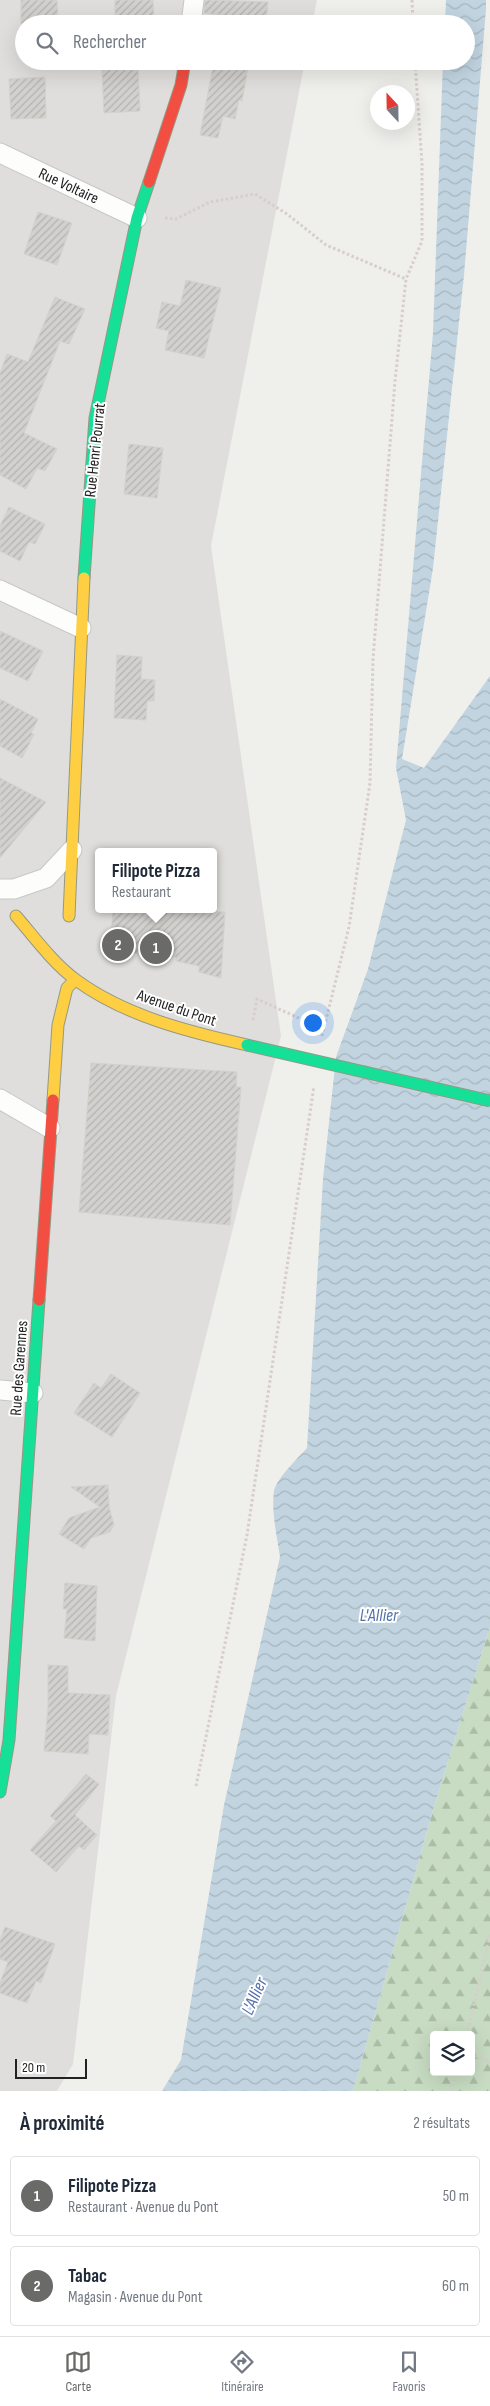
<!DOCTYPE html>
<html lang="fr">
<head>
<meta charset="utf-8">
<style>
  body { margin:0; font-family:"Sofia Sans Condensed",sans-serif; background:#f2f2f3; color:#1f2937 }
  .controls { position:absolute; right:15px; bottom:15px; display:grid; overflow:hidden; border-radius:5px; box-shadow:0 5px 20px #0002 }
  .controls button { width:45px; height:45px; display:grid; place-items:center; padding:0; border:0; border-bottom:1px solid #e0e1e3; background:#fff; color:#1f2937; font:25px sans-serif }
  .compass { position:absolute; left:370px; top:85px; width:45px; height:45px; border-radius:50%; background:#fff; box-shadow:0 5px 20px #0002; rotate:338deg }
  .scale { position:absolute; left:15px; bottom:12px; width:72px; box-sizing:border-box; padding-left:5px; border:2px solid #222; border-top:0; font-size:14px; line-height:18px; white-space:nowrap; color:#222; -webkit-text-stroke:4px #fff; paint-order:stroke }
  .you { position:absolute; left:312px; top:1022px; width:18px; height:18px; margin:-12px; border:4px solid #fff; border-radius:50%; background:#1a73e8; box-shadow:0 0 0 8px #1a73e833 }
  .badge { display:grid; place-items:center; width:32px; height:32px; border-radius:50%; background:#6a6a68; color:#fff; font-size:16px; font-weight:700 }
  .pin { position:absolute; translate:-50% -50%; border:2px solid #fff; box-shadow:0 1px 5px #0006 }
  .popup { position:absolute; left:95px; top:848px; width:122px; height:65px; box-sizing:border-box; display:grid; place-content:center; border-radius:5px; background:#fff; filter:drop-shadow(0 1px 4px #0005); font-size:16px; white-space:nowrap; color:#747a83 }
  .popup b { font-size:19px; color:#1f2937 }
  .popup::after { content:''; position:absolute; left:50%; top:100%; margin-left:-10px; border:10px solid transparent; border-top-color:#fff }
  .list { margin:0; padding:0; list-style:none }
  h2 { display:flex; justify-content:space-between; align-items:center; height:65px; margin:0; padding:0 20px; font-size:21px }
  h2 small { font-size:16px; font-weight:400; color:#747a83 }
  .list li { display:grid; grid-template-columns:32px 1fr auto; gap:15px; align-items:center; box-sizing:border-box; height:80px; margin:0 10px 10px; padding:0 10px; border:1px solid #e0e1e3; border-radius:5px }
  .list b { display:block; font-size:19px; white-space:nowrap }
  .list p { margin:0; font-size:16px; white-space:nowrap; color:#747a83 }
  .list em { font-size:16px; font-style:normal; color:#747a83 }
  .icon { flex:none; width:28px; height:28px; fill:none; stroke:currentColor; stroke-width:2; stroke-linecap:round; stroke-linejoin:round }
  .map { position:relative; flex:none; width:490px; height:2091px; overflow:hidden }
  .search { position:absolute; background:#fff; box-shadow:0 5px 20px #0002; left:15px; right:15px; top:15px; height:55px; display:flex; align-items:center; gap:12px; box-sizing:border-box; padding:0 18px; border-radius:28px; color:#747a83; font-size:19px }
  .sheet { height:245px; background:#fff }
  nav { display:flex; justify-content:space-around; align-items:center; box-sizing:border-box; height:70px; border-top:1px solid #e0e1e3; background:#fff; font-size:14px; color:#747a83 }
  nav a { display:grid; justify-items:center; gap:2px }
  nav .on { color:#6a6a68 }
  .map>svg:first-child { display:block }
</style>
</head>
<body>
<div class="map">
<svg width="490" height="2091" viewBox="0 0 490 2091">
  <defs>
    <pattern id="forest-firs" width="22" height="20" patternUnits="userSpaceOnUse" patternTransform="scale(1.25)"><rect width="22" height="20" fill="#c7dcc2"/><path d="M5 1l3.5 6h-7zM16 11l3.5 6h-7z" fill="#abbca6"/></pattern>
    <pattern id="water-waves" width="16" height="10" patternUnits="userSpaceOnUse" patternTransform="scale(1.25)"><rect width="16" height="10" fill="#c1d4e0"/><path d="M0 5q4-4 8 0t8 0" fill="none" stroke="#a6b6c0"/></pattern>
    <pattern id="building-hatch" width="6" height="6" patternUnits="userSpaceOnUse" patternTransform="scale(1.25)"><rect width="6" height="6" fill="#d2d1ce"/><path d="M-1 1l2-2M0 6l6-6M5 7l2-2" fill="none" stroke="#b4b3b1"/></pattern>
  </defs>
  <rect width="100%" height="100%" fill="#efefeb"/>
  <path fill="#dfdedc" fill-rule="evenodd" d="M0,0H317L312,24H24V61H305L211,546L281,1036L116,1696L73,2064L57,2091H0ZM98,852H214V909H98Z"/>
  <path fill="url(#forest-firs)" fill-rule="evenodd" d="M490,1627V2091H353L438,1793ZM434,2035H471V2072H434Z"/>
  <path fill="url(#water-waves)" d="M446,0H486V9L464,275L433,568L402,759L424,768L490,676V1627L438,1793L353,2091H162L181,2060L224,1805L280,1557C277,1536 271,1511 274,1491C277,1478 298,1458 307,1448L323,1179L336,1057L368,969L406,820L396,768L433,333L443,61H466V24H445Z"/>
  <g fill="url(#building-hatch)" stroke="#d2d1cd">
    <polygon points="21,0 57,0 58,24 21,24"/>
    <polygon points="115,0 153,0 154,24 115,24"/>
    <polygon points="205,0 268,2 266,21 204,13"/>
    <polygon points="214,61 249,61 242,101 239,100 235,119 223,116 218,138 200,135"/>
    <polygon points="138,67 140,111 104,113 102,69"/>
    <polygon points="45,77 46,118 11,119 9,79"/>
    <polygon points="38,212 72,223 57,265 24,254"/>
    <polygon points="186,280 221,288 204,358 165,350 169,331 156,328 162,302 180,306"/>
    <polygon points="55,297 85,309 69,344 60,341 24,433 57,449 45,471 37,468 26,489 0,475 0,373 7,354 28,362"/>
    <polygon points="129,444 163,448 157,498 124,494"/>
    <polygon points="9,507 45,524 35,544 29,542 20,561 0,551 0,526"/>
    <polygon points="0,631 43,651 28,681 0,668"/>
    <polygon points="117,655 142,657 141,679 155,680 154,701 147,701 146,720 114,718"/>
    <polygon points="0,699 38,719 31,733 34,734 22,758 0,746"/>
    <polygon points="0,778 46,802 0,858"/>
    <polygon points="113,909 225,912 221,978 199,972 199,966 176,961 176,957 110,951"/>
    <polygon points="91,1063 237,1072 236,1087 241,1087 230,1225 79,1212"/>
    <polygon points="111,1374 140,1393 112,1437 74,1413 94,1383 101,1388"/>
    <polygon points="108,1485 109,1507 114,1525 110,1532 91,1538 84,1549 59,1534 69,1518 100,1507 71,1487"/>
    <polygon points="65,1583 97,1586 95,1641 64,1638 67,1609 63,1609"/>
    <polygon points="48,1665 68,1666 68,1693 110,1695 108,1735 89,1734 88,1754 44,1751 48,1708"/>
    <polygon points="86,1774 99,1784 75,1815 97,1835 84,1850 79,1846 56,1872 30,1850 56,1821 50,1816"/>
    <polygon points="5,1927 55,1944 41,1983 36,1981 27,2003 0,1993 0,1983 8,1962 0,1959 0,1940"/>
  </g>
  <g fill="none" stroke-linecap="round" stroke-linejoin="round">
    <g stroke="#c7c7c5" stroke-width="21">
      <g id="street">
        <polyline points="191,24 194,0"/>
        <polyline points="0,153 137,218"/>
        <polyline points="0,590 81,628"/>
        <polyline points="0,889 14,889 46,878 72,850"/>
        <polyline points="0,1099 50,1128"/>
        <polyline points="0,1390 33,1393"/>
      </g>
    </g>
    <g stroke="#949984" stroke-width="13">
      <g id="fast">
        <polyline points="84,578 95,418 137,218 149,182"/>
        <polyline points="0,1792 9,1740 39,1300"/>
      </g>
    </g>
    <g stroke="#949984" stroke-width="13">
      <g id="slow">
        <path d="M16,916C35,938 53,963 76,980C125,1016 189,1032 247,1045"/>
        <polyline points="69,916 84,578"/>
        <polyline points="53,1100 58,1025 67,988 75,980"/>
      </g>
    </g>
    <g stroke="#949984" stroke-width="13">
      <g id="jam">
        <polyline points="149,182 181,85 185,61"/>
        <polyline points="39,1300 53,1100"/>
      </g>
    </g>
    <g stroke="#d7ceca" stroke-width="3" stroke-dasharray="2.5 2.5" stroke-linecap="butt">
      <polyline points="412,0 413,24"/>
      <polyline points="165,218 176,219 210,202 255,194 287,214 326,245 406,279"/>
      <polyline points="253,1020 257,999 323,1029"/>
      <polyline points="322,1036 349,927 370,783 373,659 395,381 406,279 422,241 422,164 415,61"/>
      <polyline points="196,1786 247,1535 314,1086"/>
      <polyline points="467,2035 490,1934"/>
      <polyline points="471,2054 490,2062"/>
      <polyline points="451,2091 457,2072"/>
    </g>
    <use href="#street" stroke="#fdfdfc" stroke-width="19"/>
    <use href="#fast" stroke="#16e098" stroke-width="11"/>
    <use href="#slow" stroke="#ffcf43" stroke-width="11"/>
    <use href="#jam" stroke="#f24e42" stroke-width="11"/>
    <g stroke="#949984" stroke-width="13" stroke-linecap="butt">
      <polyline id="fast-bridge" points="247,1045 490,1101"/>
    </g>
    <use href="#fast-bridge" stroke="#16e098" stroke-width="11"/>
  </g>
  <g text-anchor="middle" stroke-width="4" stroke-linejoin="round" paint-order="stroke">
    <g font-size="16" fill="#222" stroke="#fff">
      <text transform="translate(69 185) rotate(25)" y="6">Rue Voltaire</text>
      <text transform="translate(94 450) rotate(-84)" y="6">Rue Henri Pourrat</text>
      <text transform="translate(177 1007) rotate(19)" y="6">Avenue du Pont</text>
      <text transform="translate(18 1368) rotate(-86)" y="6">Rue des Garennes</text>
    </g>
    <g font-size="18" font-style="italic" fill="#5471ac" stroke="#fff">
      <text x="379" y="1621">L'Allier</text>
      <text transform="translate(254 1996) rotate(-66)" y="6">L'Allier</text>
    </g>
  </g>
</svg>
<div class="controls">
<button><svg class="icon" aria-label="layers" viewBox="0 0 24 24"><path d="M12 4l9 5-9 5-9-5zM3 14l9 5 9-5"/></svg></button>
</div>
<svg class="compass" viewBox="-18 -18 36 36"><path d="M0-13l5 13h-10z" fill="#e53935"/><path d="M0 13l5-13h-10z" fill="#747a83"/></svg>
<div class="scale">20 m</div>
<div class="you"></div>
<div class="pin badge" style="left:156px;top:948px">1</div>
<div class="popup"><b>Filipote Pizza</b>Restaurant</div>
<div class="pin badge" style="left:118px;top:945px">2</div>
<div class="search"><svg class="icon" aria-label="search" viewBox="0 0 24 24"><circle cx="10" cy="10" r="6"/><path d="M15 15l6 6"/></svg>Rechercher</div>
</div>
<section class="sheet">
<h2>À proximité<small>2 résultats</small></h2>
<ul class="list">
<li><span class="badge">1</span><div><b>Filipote Pizza</b><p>Restaurant · Avenue du Pont</p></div><em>50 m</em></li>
<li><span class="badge">2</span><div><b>Tabac</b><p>Magasin · Avenue du Pont</p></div><em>60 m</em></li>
</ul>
</section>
<nav>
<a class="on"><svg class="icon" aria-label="map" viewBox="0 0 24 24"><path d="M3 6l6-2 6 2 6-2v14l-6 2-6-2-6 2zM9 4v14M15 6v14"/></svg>Carte</a>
<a><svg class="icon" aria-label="directions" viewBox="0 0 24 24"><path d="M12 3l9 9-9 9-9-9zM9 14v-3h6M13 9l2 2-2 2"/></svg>Itinéraire</a>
<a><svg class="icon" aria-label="saved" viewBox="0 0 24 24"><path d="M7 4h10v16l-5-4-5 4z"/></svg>Favoris</a>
</nav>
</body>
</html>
